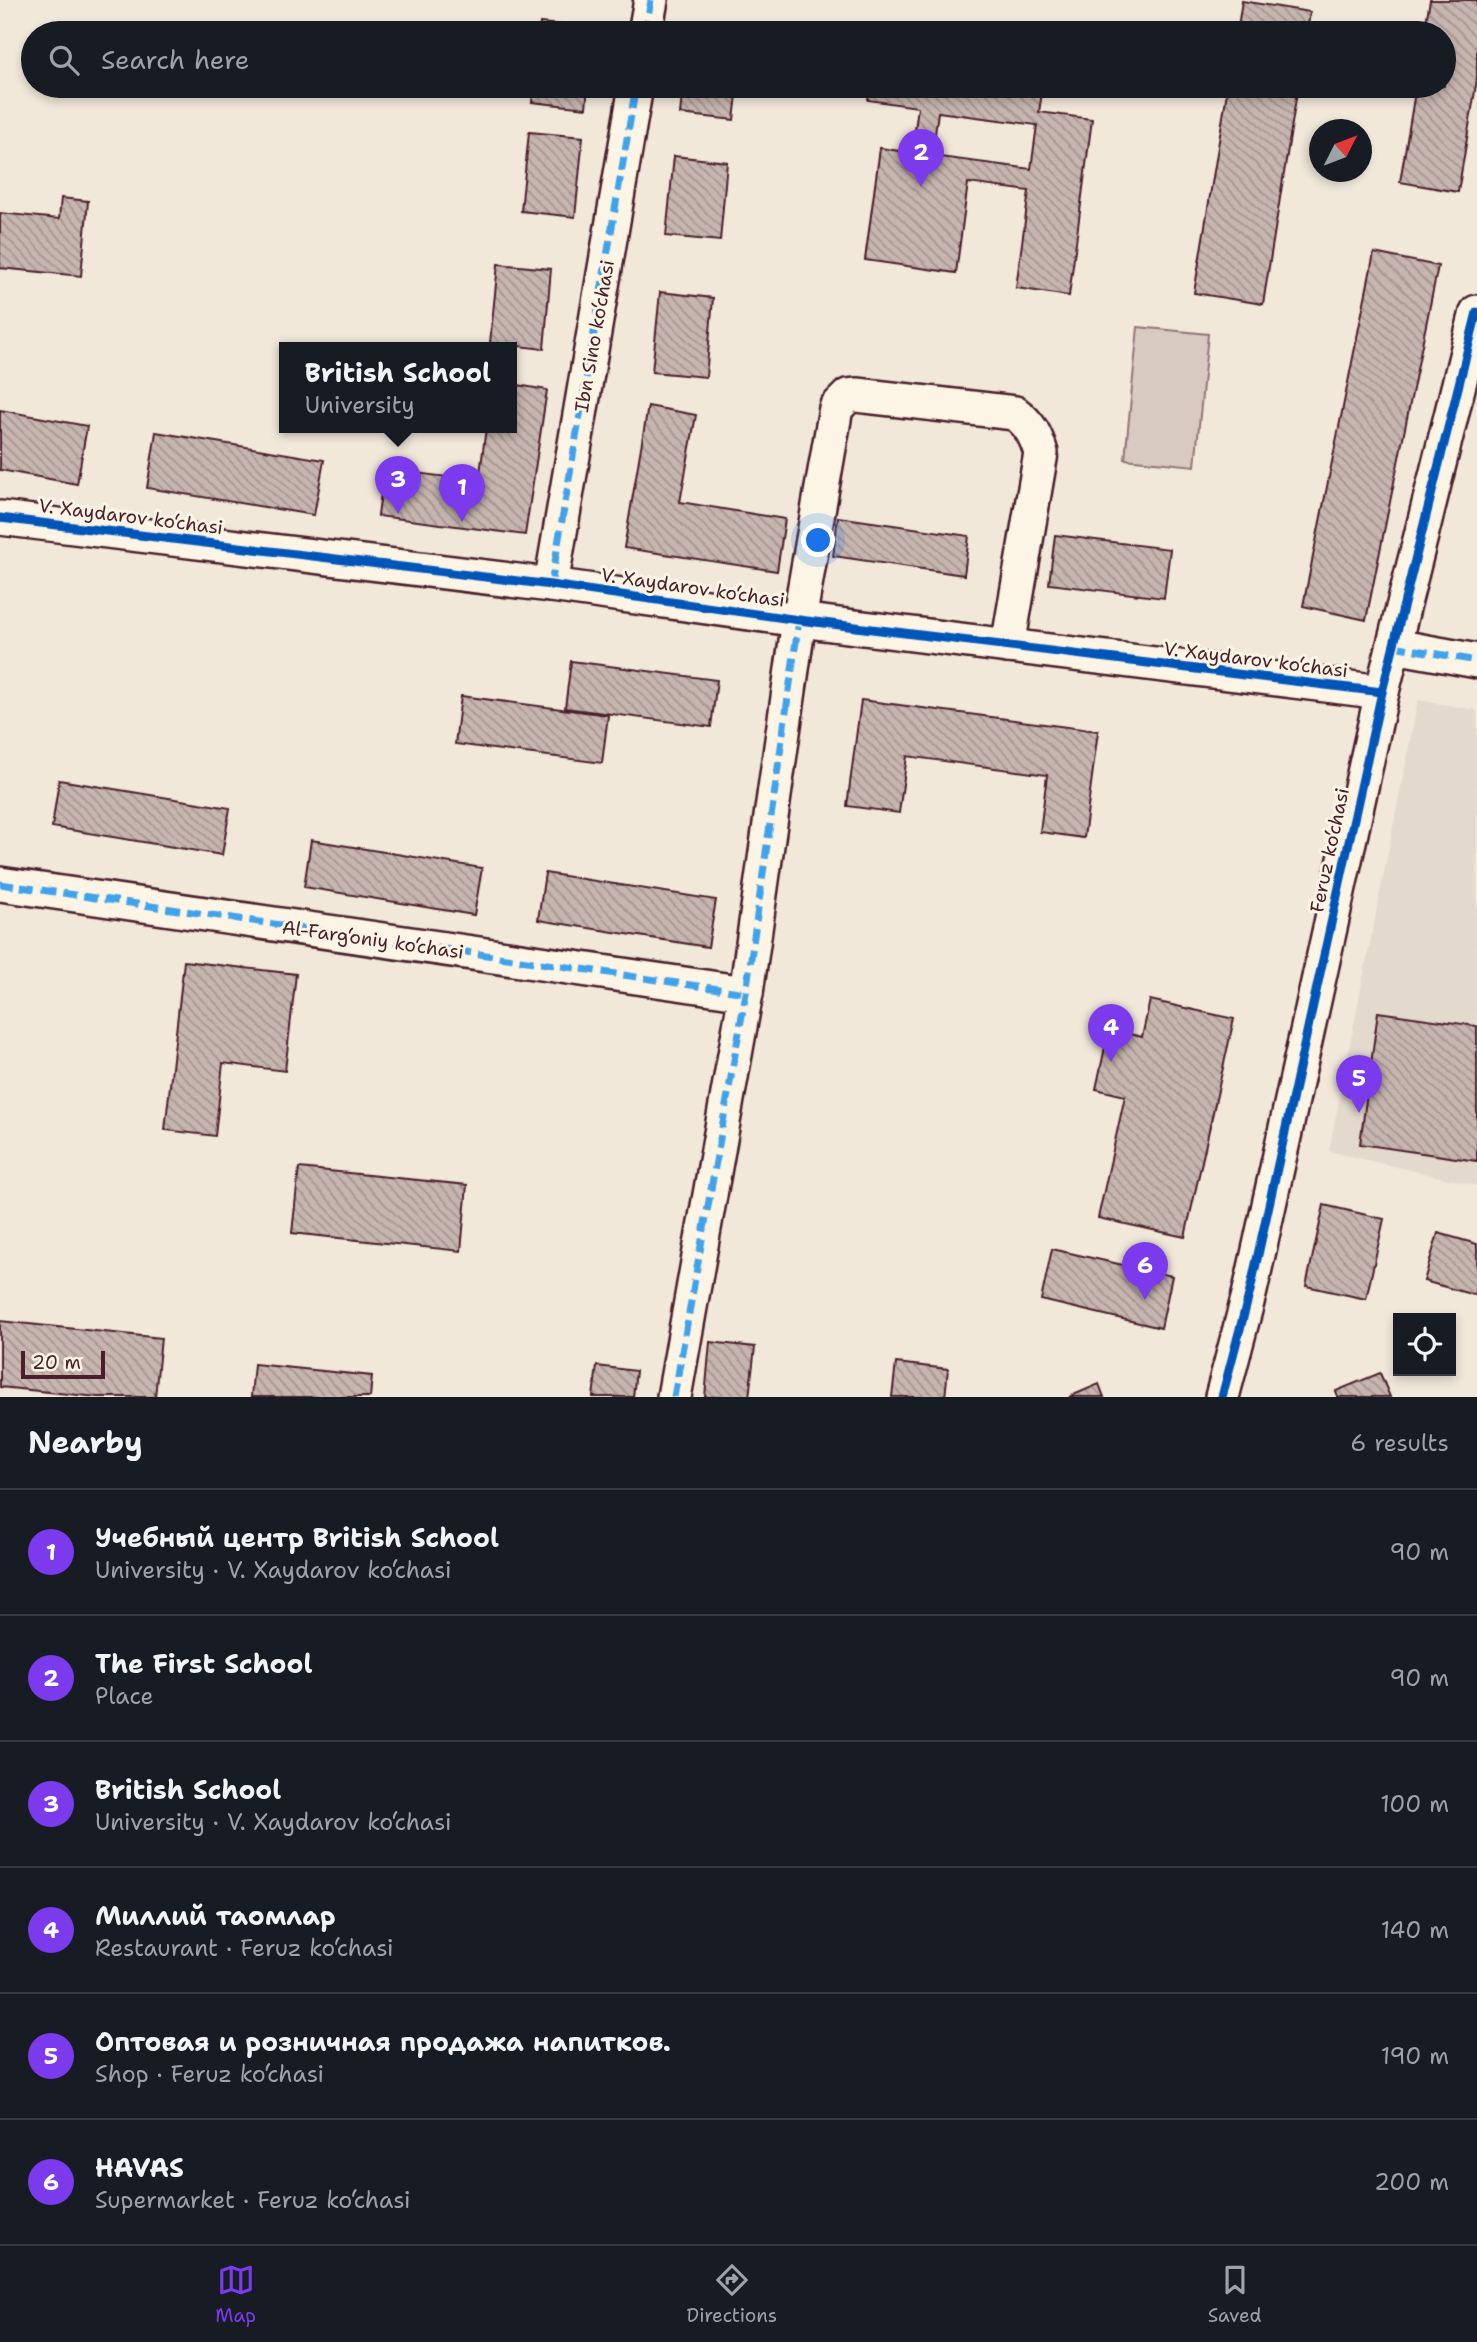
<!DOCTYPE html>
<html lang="en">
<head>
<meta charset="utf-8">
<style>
  body { margin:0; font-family:"Shantell Sans",sans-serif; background:#20242c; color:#f1f3f6 }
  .controls { position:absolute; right:21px; bottom:21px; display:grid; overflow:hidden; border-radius:0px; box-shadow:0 4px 10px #0003 }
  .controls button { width:63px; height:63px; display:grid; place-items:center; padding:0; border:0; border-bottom:2px solid #363941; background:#171b24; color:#f1f3f6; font:35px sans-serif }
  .compass { position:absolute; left:1309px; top:119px; width:63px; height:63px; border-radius:50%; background:#171b24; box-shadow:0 4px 10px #0003; rotate:48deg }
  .scale { position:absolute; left:21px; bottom:18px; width:84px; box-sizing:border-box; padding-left:7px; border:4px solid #4a1f2b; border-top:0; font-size:19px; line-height:24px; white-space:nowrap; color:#4a1f2b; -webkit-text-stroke:5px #fcf5e5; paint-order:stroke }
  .you { position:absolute; left:819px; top:541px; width:24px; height:24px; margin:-18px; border:5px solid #fff; border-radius:50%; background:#1a73e8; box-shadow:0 0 0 10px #1a73e833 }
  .badge { display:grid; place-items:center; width:46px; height:46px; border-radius:50%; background:#7c3aed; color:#fff; font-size:23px; font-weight:700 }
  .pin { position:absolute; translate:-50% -58px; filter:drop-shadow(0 2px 4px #0008) }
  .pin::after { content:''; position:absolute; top:37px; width:24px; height:21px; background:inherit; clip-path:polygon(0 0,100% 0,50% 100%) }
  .popup { position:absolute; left:279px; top:342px; width:238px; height:91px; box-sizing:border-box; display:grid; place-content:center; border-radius:0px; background:#171b24; filter:drop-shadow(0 2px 5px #0005); font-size:23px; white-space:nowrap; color:#9ea1a6 }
  .popup b { font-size:26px; color:#f1f3f6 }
  .popup::after { content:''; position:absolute; left:50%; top:100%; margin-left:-14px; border:14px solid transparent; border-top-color:#171b24 }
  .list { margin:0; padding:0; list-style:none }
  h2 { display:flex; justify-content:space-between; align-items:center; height:91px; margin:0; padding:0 28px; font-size:30px }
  h2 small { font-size:23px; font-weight:400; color:#9ea1a6 }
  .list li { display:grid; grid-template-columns:46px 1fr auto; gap:21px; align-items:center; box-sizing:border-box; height:126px; padding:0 28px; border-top:2px solid #363941 }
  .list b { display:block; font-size:26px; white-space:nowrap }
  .list p { margin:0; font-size:23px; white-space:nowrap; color:#9ea1a6 }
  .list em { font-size:23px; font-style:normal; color:#9ea1a6 }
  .icon { flex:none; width:38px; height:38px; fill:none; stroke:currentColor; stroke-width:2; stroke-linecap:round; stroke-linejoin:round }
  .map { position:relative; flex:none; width:1477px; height:1397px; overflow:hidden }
  .search { position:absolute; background:#171b24; box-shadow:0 4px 10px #0003; left:21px; right:21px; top:21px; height:77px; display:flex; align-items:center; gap:18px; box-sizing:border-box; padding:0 24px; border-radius:38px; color:#9ea1a6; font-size:26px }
  .sheet { height:847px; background:#171b24 }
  nav { display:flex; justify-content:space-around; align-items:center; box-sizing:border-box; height:98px; border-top:2px solid #363941; background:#171b24; font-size:19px; color:#9ea1a6 }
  nav a { display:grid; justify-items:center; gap:4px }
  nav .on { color:#7c3aed }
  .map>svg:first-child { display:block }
</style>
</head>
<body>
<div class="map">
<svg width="1477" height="1397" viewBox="0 0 1477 1397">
  <defs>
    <pattern id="building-back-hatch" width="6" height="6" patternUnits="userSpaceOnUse" patternTransform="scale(1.75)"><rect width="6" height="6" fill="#c7b6af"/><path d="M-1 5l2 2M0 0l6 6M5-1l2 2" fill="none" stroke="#a4938f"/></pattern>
  </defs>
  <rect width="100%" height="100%" fill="#f1e8da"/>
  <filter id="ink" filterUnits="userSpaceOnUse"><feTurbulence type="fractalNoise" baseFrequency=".0143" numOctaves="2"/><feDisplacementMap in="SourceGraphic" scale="14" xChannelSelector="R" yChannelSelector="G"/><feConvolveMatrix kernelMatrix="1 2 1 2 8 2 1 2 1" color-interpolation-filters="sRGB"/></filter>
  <g filter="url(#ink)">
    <polygon fill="#e4d9cd" points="1418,700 1477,710 1477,1186 1329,1151"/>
    <polygon fill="#d8cac0" stroke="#917476" stroke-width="2" points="1138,327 1208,334 1195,466 1125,459"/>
    <g fill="url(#building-back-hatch)" stroke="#4a1f2b" stroke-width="2" fill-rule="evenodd">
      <polygon points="1430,0 1477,0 1477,79 1458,192 1400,182 1416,86 1444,86 1444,33 1424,33"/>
      <polygon points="1242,1 1310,12 1307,33 1237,33"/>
      <polygon points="540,23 594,28 593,33 539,33"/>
      <polygon points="534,86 588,86 586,108 532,102"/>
      <polygon points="683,86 738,86 734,120 680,114"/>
      <path d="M870,86H1043L1039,112L1092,119L1069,296L1016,288L1029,191L968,183L956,273L865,260L880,148L912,153L918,107L868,100ZM938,112L1037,125L1031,169L932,156Z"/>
      <polygon points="1228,86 1298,86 1263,304 1194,293"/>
      <polygon points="529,132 583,137 575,217 521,211"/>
      <polygon points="674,156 727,162 720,241 666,236"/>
      <polygon points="61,198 88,201 81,276 0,268 0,213 59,219"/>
      <polygon points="1374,253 1438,266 1366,620 1303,606"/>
      <polygon points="498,264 551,269 544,349 490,343"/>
      <polygon points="660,292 713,298 706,377 652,372"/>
      <polygon points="512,384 547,390 525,535 378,516 384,469 479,481 486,428 512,428"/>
      <polygon points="648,406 696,415 680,502 785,519 777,571 624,548"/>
      <polygon points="0,410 87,426 77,484 0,470"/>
      <polygon points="156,432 324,460 314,515 147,488"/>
      <polygon points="838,517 969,536 964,575 833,556"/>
      <polygon points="1055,535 1170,549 1164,598 1049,584"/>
      <polygon points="571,661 717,680 711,727 565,708"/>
      <polygon points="461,696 608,715 602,763 455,744"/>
      <polygon points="861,700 1098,731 1084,838 1040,832 1047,775 907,756 899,813 847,806"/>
      <polygon points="59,780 230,808 222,855 52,827"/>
      <polygon points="311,840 482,868 474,915 304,887"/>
      <polygon points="545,873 716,900 708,947 538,920"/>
      <polygon points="184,961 296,974 285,1071 223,1063 215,1136 165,1130"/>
      <polygon points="1150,1000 1234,1019 1185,1237 1098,1218 1125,1096 1096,1089 1109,1029 1142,1037"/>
      <polygon points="1378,1012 1477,1026 1477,1161 1360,1144"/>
      <polygon points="299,1168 467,1185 461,1251 292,1233"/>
      <polygon points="1324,1205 1384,1219 1366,1299 1306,1286"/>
      <polygon points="1438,1233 1477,1244 1477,1283 1474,1295 1424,1281"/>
      <polygon points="1052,1249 1172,1276 1161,1328 1041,1300"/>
      <polygon points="0,1321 161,1338 155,1397 98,1397 0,1387"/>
      <polygon points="710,1342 755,1347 749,1397 705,1397"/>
      <polygon points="896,1363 948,1369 945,1397 892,1397"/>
      <polygon points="254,1364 372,1376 370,1397 251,1397"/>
      <polygon points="597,1366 636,1371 633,1397 593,1397"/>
      <polygon points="1380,1373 1390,1397 1338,1397 1336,1391"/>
      <polygon points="1099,1384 1104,1397 1069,1397"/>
    </g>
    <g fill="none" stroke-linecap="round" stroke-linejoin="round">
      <g stroke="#4a1f2b" stroke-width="38">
        <g id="minor">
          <polyline points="645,33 651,0"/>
          <polyline points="0,518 551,585 799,620 1382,692"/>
          <polyline points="551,585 636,86"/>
          <polyline points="1394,646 1477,661"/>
          <polyline points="0,884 746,993"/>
          <path d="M674,1397L746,993L799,620L836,408L848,396L857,395L1015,413C1030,424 1036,436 1041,453L1008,646"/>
          <polyline points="1222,1397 1250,1291 1382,692 1477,312"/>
        </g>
      </g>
      <use href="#minor" stroke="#fcf5e5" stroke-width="33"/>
      <g stroke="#40a2eb" stroke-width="7" stroke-dasharray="14 7" stroke-linecap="butt">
        <polyline points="645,33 651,0"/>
        <polyline points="551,585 636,86"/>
        <polyline points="1394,646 1477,661"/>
        <polyline points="0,884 746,993"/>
        <polyline points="674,1397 746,993 799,620"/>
      </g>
      <g stroke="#fcf5e5" stroke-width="13">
        <g id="cycleway">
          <polyline points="0,518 551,585 799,620 1382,692"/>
          <polyline points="1222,1397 1250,1291 1382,692 1477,312"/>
        </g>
      </g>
      <use href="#cycleway" stroke="#0057b8" stroke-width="9"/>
    </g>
  </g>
  <g text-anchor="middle" stroke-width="6" stroke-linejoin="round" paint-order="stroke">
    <g font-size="19" fill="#4a1f2b" stroke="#fcf5e5">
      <text transform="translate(594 336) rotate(-80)" y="7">Ibn Sino ko‘chasi</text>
      <text transform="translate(131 516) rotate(7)" y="7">V. Xaydarov ko‘chasi</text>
      <text transform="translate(693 587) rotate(8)" y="7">V. Xaydarov ko‘chasi</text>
      <text transform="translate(1256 659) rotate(7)" y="7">V. Xaydarov ko‘chasi</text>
      <text transform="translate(1329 850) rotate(-78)" y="7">Feruz ko‘chasi</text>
      <text transform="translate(373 939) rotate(8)" y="7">Al-Farg‘oniy ko‘chasi</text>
    </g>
  </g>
</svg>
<div class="controls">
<button><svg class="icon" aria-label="locate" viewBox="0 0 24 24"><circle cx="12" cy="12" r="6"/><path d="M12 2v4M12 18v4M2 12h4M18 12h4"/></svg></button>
</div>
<svg class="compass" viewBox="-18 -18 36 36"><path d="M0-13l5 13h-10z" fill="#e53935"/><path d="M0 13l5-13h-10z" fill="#9ea1a6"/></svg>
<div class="scale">20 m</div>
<div class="you"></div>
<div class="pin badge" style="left:462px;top:522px">1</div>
<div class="pin badge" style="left:921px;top:187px">2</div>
<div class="pin badge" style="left:398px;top:514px">3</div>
<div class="popup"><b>British School</b>University</div>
<div class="pin badge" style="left:1111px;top:1062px">4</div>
<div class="pin badge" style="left:1359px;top:1113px">5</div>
<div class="pin badge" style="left:1145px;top:1300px">6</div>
<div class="search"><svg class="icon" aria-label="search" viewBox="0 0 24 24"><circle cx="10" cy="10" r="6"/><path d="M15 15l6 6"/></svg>Search here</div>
</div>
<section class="sheet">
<h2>Nearby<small>6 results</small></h2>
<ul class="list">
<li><span class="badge">1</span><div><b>Учебный центр British School</b><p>University · V. Xaydarov ko‘chasi</p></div><em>90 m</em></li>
<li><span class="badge">2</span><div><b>The First School</b><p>Place</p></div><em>90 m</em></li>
<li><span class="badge">3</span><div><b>British School</b><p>University · V. Xaydarov ko‘chasi</p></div><em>100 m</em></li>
<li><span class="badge">4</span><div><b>Миллий таомлар</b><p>Restaurant · Feruz ko‘chasi</p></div><em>140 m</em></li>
<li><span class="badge">5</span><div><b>Оптовая и розничная продажа напитков.</b><p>Shop · Feruz ko‘chasi</p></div><em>190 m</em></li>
<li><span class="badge">6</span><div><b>HAVAS</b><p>Supermarket · Feruz ko‘chasi</p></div><em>200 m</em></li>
</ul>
</section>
<nav>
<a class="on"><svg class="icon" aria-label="map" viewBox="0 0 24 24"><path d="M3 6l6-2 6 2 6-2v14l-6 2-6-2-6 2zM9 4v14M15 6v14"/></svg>Map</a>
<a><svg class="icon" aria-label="directions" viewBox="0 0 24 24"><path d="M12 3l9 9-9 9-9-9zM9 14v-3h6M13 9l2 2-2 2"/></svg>Directions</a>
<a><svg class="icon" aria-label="saved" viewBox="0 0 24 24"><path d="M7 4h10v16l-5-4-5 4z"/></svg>Saved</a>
</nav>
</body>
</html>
